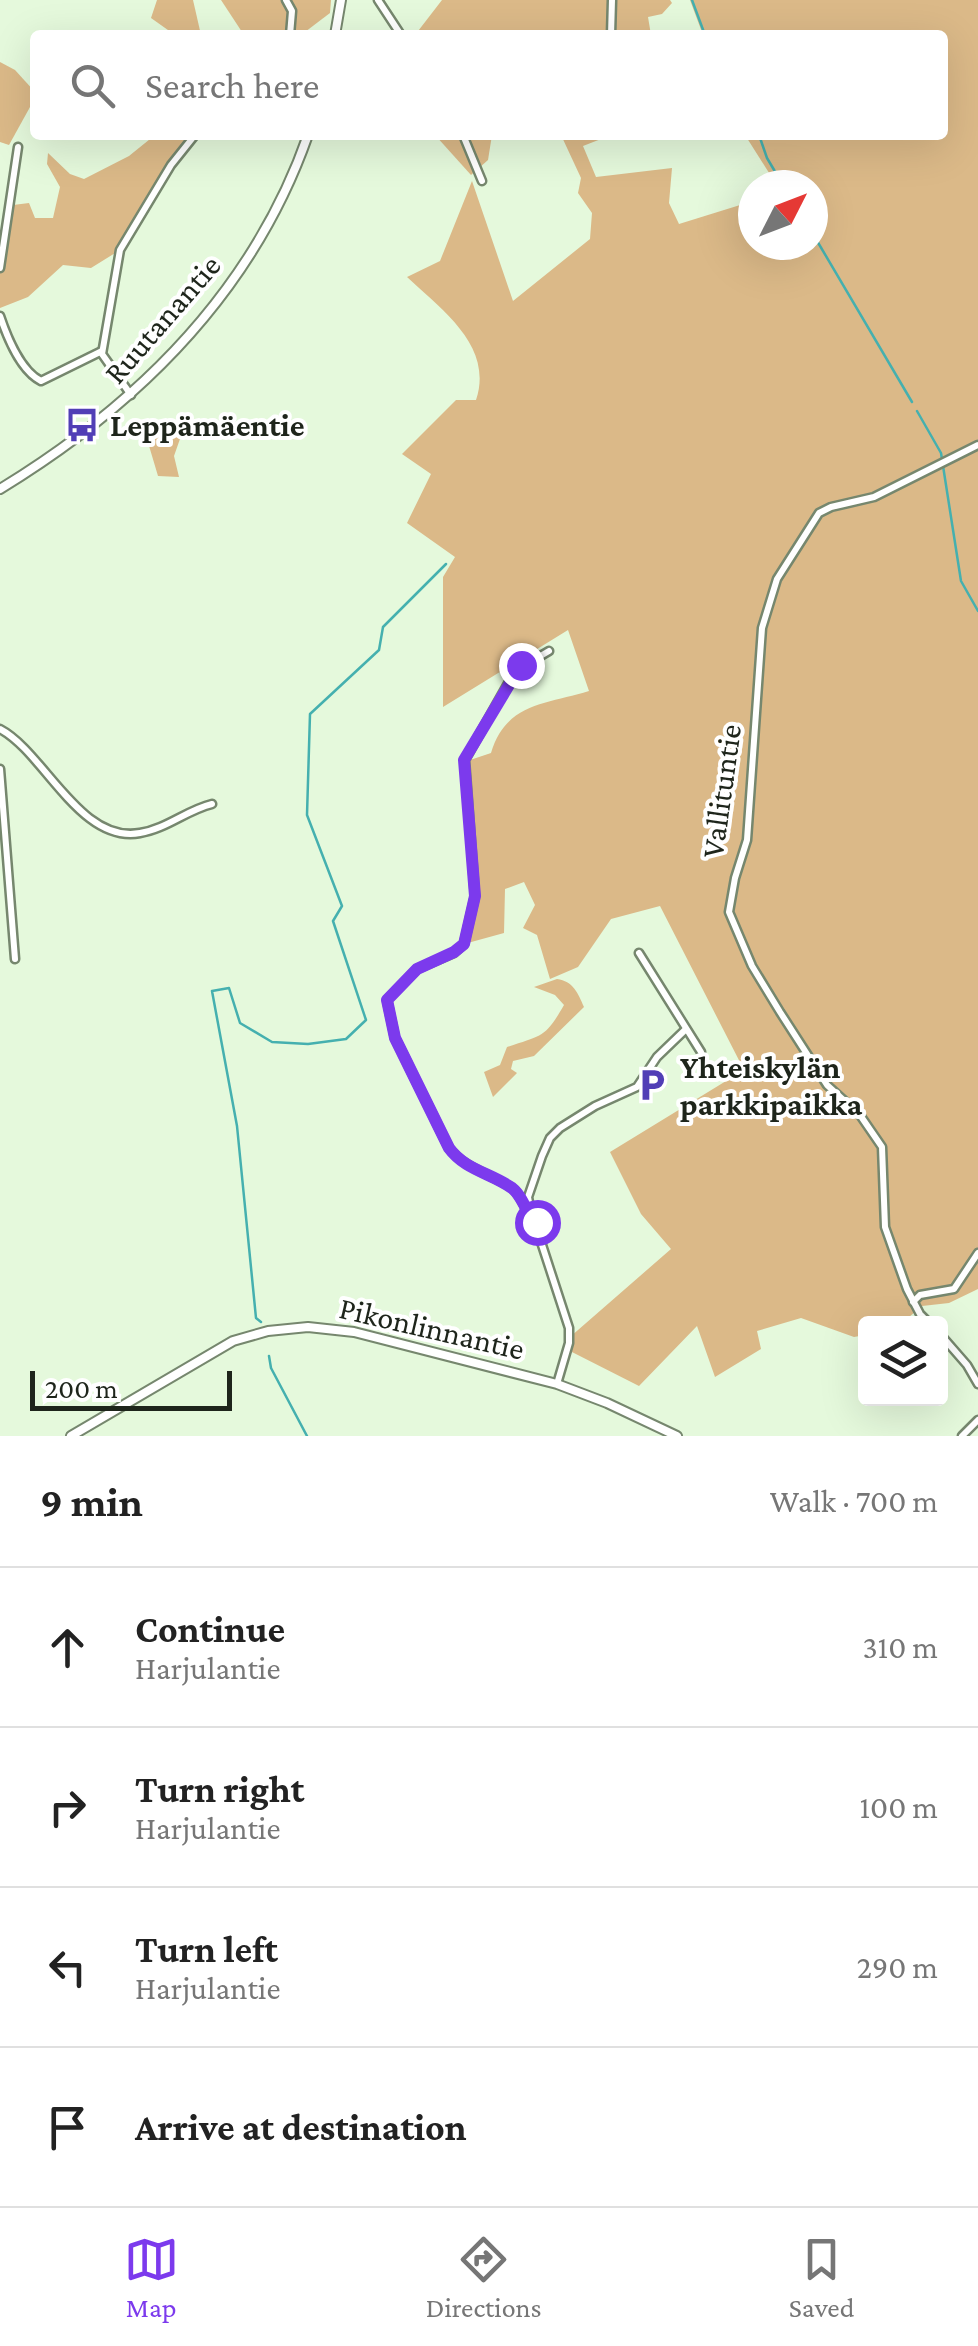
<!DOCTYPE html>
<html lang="en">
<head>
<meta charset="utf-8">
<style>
  body { margin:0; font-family:"Crimson Pro",serif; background:#f2f2f2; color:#222 }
  .controls { position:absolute; right:30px; bottom:30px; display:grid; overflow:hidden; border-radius:10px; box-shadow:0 10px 40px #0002 }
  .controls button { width:90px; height:90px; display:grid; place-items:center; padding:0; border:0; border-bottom:2px solid #e0e0e0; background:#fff; color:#222; font:50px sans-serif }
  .compass { position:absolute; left:738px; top:170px; width:90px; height:90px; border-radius:50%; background:#fff; box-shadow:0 10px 40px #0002; rotate:48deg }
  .scale { position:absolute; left:30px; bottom:25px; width:202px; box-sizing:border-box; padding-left:10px; border:5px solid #1e251b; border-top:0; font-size:28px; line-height:35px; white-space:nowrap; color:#1e251b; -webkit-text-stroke:8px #fff; paint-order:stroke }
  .stop { position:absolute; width:30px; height:30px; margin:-22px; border:8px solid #7c3aed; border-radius:50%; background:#fff }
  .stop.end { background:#7c3aed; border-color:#fff; box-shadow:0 2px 10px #0008 }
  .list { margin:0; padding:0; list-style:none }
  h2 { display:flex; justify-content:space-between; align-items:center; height:130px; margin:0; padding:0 40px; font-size:42px }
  h2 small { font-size:32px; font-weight:400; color:#767676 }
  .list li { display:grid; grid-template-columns:65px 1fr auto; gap:30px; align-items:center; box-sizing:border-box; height:160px; padding:0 40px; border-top:2px solid #e0e0e0 }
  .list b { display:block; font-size:38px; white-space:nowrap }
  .list p { margin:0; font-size:32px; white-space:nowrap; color:#767676 }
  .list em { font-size:32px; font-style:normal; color:#767676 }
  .icon { flex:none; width:55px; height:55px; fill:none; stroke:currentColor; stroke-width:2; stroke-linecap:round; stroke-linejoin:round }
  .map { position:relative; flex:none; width:978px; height:1436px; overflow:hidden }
  .search { position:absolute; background:#fff; box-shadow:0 10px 40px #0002; left:30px; right:30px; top:30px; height:110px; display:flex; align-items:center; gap:25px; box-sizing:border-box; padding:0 35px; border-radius:10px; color:#767676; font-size:38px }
  .sheet { height:770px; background:#fff }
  nav { display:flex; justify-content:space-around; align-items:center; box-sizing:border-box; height:140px; border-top:2px solid #e0e0e0; background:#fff; font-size:28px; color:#767676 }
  nav a { display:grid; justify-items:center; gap:5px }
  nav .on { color:#7c3aed }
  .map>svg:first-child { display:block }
</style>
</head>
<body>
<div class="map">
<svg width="978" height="1436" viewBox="0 0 978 1436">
  <rect width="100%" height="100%" fill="#e5f9dc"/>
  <g fill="#dbb988">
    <polygon points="157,0 193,0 201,35 175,35 151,18"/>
    <polygon points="221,0 331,0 330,13 301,35 244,35"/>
    <polygon points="442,0 670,0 672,3 662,14 648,17 651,35 415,35"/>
    <path d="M690,0H978V1289L949,1303L922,1306L902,1323L866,1324L865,1335L854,1337L801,1318L757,1331L761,1349L715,1377L697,1326L639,1386L568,1350L570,1337L671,1249L641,1214L610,1152L744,1070L660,906L611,919L578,967L550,979L537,935L523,928L535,905L524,882L505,889L504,933L464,944L474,904L464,762L491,753C506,702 548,704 589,691L568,630L443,707V577L455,557L407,523L431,474L402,454L456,400H476C494,346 442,310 407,277L440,261L472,181L513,301L590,239L592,213L578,193L581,178L561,135H598L601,139L583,146L596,177L672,168L669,203L679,224L753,201V245H813V185H766L771,176L745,135H943V35H703Z"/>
    <polygon points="0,62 15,70 35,92 35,98 9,145 0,142"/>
    <polygon points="155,135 195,135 171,165 120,250 91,268 63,265 28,297 0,308 0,268 13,205 29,203 35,218 53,218 60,187 47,164 48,153 70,174 84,179 129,156"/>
    <polygon points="435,135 492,135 488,160 471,175"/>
    <polygon points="144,429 181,436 174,456 179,477 158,476"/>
    <path d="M557,979C573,981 578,993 584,1007L534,1056L513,1061L511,1069L517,1073L493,1097L484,1072L500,1065L507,1047C543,1035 545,1038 564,1005L555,995L534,987Z"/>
  </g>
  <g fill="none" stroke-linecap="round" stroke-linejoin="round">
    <g stroke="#45b0af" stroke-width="2.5">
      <polyline points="692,0 705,35"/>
      <polyline points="759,135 767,158 783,185"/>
      <polyline points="813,234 912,402"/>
      <polyline points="917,411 941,453 961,581 978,611"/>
      <polyline points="261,1322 256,1318 237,1126 212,991 229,988 240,1023 272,1042 308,1044 346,1039 366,1020 333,921 342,906 307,815 310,714 379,650 383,627 446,564"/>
      <polyline points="269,1356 271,1368 307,1436"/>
    </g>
    <g stroke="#76876e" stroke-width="11">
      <g id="minor">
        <polyline points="286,0 292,11 290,35"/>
        <polyline points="378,0 401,35"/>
        <polyline points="611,35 612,0"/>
        <polyline points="463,135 482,181"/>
        <polyline points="0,268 18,147"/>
        <path d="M0,316C7,337 21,371 41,381L102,351"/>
        <polyline points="131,395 102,354 120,250 171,165 195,135"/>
        <path d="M0,729C44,752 80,844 140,833C166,829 187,810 212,804"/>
        <polyline points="0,769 15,959"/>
        <polyline points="639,953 701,1052"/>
        <path d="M542,1237C529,1223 525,1198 512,1188C491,1174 465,1169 449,1148L395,1038L387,1000L417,969L454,953L464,944L475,896L465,760L515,671L549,651"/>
        <polyline points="913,1302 920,1295 954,1289 978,1253"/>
        <polyline points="930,1324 920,1314 907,1289 885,1227 882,1147 860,1115 827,1085 780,1012 752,966 729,912 735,878 747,840 762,628 777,579 819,513 831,507 874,497 978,445"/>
        <polyline points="940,1334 967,1365 978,1384"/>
        <polyline points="557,1384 569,1343 569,1328 530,1208 528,1197 542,1156 550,1138 560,1128 595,1106 637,1087 657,1057 685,1030"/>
        <polyline points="962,1436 978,1420"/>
      </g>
    </g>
    <g stroke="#76876e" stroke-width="12">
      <g id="tertiary">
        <polyline points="335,35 341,0"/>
        <path d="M0,489C138,405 253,292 308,135"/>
        <polyline points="71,1436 233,1341 268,1331 308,1327 354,1332 557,1384 607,1403 677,1436"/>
      </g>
    </g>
    <use href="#minor" stroke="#fff" stroke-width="6"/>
    <use href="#tertiary" stroke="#fff" stroke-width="8"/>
  </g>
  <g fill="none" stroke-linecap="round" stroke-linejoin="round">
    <path stroke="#7c3aed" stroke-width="12" d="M521,665L464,760L475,896L464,944L454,952L417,969L387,1000L395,1038L449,1148C465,1170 491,1173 512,1188C525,1198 530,1223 542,1238L537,1222"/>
  </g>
  <defs>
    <g id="bus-bare" transform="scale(2.7)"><path d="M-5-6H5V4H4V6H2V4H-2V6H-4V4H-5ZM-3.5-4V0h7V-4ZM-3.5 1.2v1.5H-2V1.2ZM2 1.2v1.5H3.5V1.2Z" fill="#513eb6" stroke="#fff" stroke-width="2.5" paint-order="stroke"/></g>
    <g id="parking-bare" transform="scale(2.7)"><path d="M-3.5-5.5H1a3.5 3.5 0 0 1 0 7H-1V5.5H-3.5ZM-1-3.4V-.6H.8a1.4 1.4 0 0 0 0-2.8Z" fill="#513eb6" stroke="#fff" stroke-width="2.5" paint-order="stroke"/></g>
  </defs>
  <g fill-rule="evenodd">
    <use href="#bus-bare" x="82" y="425"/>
    <use href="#parking-bare" x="652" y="1085"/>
  </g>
  <g text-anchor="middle" stroke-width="8" stroke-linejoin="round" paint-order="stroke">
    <g font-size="32" fill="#1e251b" stroke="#fff">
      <text transform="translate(162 319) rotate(-49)" y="11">Ruutanantie</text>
      <text transform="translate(721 791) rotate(-82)" y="11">Vallituntie</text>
      <text transform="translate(432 1328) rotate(13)" y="11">Pikonlinnantie</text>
    </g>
    <g font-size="32" font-weight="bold" fill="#1e251b" stroke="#fff" text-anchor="start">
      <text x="110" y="436">Leppämäentie</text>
      <text x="680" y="1078">Yhteiskylän<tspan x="680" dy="37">parkkipaikka</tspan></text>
    </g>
  </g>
</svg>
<div class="controls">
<button><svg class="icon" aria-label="layers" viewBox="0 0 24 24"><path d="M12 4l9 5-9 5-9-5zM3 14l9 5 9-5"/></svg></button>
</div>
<svg class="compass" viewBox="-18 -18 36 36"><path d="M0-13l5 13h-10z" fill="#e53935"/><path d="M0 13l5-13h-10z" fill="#767676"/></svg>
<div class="scale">200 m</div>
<div class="stop" style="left:537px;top:1222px"></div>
<div class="stop end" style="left:521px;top:665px"></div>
<div class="search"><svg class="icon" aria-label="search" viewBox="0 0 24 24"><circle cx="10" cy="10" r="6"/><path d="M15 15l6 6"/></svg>Search here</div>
</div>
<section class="sheet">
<h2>9 min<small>Walk · 700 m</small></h2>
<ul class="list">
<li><svg class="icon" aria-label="ahead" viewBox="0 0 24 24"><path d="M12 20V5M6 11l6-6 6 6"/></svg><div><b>Continue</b><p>Harjulantie</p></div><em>310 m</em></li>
<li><svg class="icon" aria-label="right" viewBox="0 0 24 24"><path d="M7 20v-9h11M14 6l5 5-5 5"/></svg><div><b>Turn right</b><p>Harjulantie</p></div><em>100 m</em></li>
<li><svg class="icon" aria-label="left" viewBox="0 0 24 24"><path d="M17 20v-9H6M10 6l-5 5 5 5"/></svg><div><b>Turn left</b><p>Harjulantie</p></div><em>290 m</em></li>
<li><svg class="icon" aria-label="arrive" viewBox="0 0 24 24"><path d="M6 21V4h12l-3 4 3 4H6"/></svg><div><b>Arrive at destination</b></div></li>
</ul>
</section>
<nav>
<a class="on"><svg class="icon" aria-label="map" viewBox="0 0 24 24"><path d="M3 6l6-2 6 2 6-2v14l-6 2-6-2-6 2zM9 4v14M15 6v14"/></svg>Map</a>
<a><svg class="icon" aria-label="directions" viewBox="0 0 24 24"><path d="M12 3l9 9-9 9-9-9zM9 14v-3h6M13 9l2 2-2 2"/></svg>Directions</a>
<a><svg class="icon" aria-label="saved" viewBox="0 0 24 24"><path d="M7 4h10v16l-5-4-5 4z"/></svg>Saved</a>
</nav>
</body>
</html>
